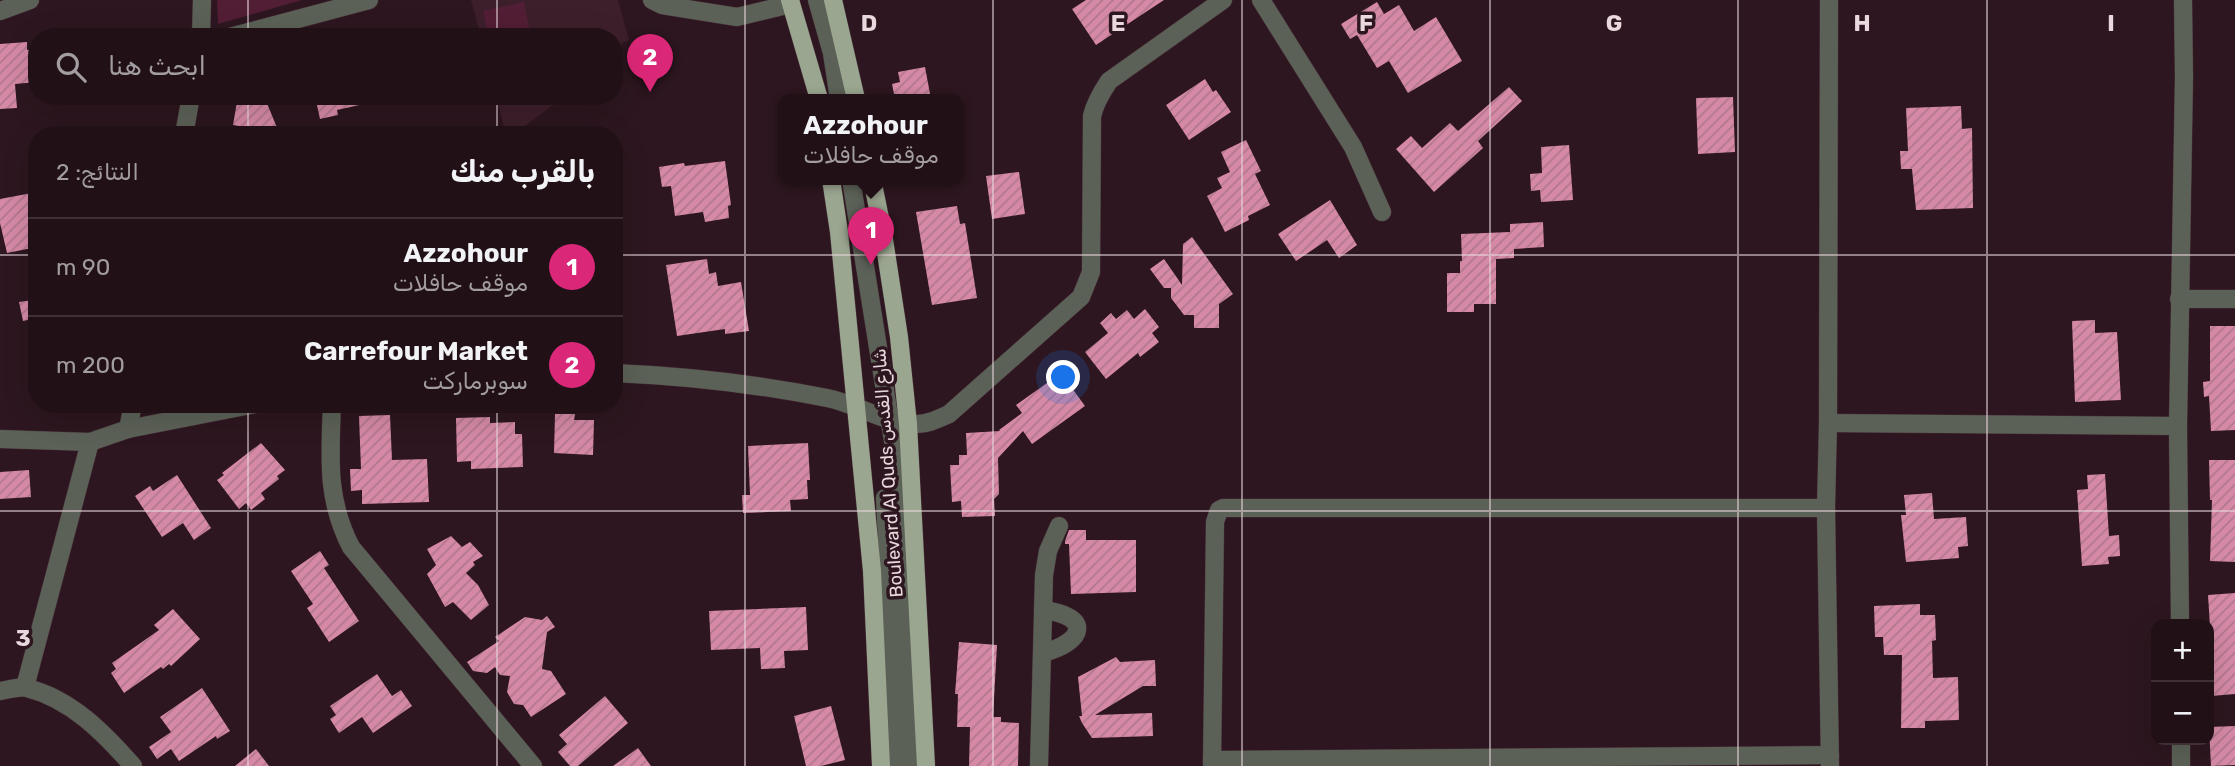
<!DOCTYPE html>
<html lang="ar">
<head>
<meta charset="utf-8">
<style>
  body { margin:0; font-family:Rubik,"Noto Sans Arabic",sans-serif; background:#2e1e24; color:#f1f3f6; direction:rtl }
  .controls { position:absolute; right:21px; bottom:21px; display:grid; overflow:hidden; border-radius:14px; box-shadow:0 7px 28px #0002 }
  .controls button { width:63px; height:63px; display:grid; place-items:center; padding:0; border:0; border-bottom:2px solid #3f3036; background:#221017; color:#f1f3f6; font:35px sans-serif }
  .you { position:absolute; left:1064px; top:378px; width:24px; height:24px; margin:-18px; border:5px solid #fff; border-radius:50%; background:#1a73e8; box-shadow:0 0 0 10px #1a73e833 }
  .badge { display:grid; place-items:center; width:46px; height:46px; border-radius:50%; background:#db2777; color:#fff; font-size:23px; font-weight:700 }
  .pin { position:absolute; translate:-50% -58px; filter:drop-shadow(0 2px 4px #0008) }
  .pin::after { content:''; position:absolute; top:37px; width:24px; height:21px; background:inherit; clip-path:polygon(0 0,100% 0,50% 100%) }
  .popup { position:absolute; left:778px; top:94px; width:186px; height:91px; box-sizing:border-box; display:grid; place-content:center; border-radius:14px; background:#221017; filter:drop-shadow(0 2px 5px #0005); font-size:23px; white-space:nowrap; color:#a29da1 }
  .popup b { font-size:26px; color:#f1f3f6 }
  .popup::after { content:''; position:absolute; left:50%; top:100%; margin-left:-14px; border:14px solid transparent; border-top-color:#221017 }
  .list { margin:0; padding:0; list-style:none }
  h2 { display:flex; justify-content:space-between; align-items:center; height:91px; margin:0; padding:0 28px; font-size:30px }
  h2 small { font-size:23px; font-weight:400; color:#a29da1 }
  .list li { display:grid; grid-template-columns:46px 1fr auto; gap:21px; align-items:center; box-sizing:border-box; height:98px; padding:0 28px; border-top:2px solid #3f3036 }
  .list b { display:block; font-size:26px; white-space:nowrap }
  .list p { margin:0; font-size:23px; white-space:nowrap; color:#a29da1 }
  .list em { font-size:23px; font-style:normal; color:#a29da1 }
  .icon { flex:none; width:38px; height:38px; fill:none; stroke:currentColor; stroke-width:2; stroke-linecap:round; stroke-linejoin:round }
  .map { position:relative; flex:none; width:2235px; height:766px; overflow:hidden; direction:ltr }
  .search { position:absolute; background:#221017; box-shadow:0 7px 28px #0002; left:28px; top:28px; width:595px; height:77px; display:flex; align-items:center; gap:18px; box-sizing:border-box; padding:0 24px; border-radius:28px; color:#a29da1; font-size:26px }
  .panel { position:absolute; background:#221017; box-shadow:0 7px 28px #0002; left:28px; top:126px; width:595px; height:287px; border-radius:28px; direction:rtl }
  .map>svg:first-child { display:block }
</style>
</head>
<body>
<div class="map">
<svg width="2235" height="766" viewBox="0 0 2235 766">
  <defs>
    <pattern id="building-hatch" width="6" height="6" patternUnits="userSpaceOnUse" patternTransform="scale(1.75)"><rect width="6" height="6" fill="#d589a6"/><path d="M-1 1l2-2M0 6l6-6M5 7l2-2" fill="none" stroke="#b1778d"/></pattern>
  </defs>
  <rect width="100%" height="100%" fill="#2d161f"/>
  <g fill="#3d1f2b">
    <polygon points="471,0 618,0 629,40 614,47 614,37 481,37"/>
    <polygon points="496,96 565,96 513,135 506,135"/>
  </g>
  <g fill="#521e35">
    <polygon points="217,0 302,0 218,24"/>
    <polygon points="524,2 531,37 488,37 483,11"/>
  </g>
  <g fill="url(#building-hatch)">
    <polygon points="1086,0 1164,0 1096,45 1072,9"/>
    <polygon points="1377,2 1384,14 1399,5 1414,31 1436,17 1462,61 1408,93 1389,61 1377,68 1357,35 1350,39 1341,24"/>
    <polygon points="27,42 27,50 37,49 37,82 15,84 17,108 0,109 0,44"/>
    <polygon points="925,67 931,99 895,99 892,84 900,82 898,72"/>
    <polygon points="1205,79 1213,92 1216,90 1231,112 1189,140 1166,105"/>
    <polygon points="1509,87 1522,101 1478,141 1483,148 1434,192 1396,149 1411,136 1422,148 1450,123 1458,131"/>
    <polygon points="238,96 264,96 280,135 242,135 239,126 233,125"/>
    <polygon points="315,96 372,96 373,102 337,110 338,115 320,119"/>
    <polygon points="1733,97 1735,152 1698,154 1696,98"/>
    <polygon points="1961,106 1962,129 1972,128 1973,208 1916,210 1912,169 1901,169 1900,151 1908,151 1906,108"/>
    <polygon points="1246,140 1261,171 1255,174 1270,205 1248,216 1249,220 1225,232 1207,196 1222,188 1217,178 1230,172 1221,152"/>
    <polygon points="1569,145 1573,200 1541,202 1540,190 1531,191 1530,174 1542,173 1541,147"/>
    <polygon points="725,161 731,205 728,206 729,218 705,222 703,212 675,216 671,186 662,187 659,167 684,163 685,166"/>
    <polygon points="1019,172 1025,214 992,219 986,176"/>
    <polygon points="37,192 37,247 7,253 0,223 0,199"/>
    <polygon points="1330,200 1357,245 1339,258 1327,240 1296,261 1278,234"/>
    <polygon points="957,206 960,224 965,223 977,298 932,305 916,212"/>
    <polygon points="1543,222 1544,247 1514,249 1514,258 1496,259 1496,304 1474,304 1474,312 1447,312 1447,273 1460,273 1460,261 1462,261 1461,234 1510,232 1510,224"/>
    <polygon points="1192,237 1233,294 1219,304 1219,328 1194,328 1194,315 1184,315 1171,298 1171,288 1164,288 1150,269 1164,259 1182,285 1183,244"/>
    <polygon points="707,259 709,274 716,272 718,286 741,282 749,331 725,334 725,329 677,336 666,265"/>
    <polygon points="33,300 37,318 23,321 19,302"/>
    <polygon points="1145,309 1159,327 1152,333 1159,342 1140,357 1138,353 1106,379 1085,352 1108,333 1100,323 1111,313 1116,319 1127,310 1134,319"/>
    <polygon points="2095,320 2095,333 2117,332 2121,400 2075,402 2072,321"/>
    <polygon points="2210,326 2235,326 2235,430 2211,431 2209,396 2204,397 2203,382 2210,381"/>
    <polygon points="1061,373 1085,406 1032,444 1023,431 998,458 999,494 994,499 995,516 962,517 961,501 952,502 950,465 959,465 959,455 967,455 966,433 1000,431 999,430 1022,413 1016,405"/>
    <polygon points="555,414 575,414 574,420 594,420 593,455 554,453"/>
    <polygon points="390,415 392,460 427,459 429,502 362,504 362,490 351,491 350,469 361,469 359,416"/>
    <polygon points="490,417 490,423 515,422 515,434 522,434 523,467 471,469 471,461 457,462 456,418"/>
    <polygon points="261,443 285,470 277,476 279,479 261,493 265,499 251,510 246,503 239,509 217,480 224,475 222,473"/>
    <polygon points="808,443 810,480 807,480 808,499 790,500 791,511 743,513 742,495 750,495 748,446"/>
    <polygon points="2209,460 2235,460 2235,562 2210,561 2212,500 2210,500"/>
    <polygon points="29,470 31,497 0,499 0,472"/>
    <polygon points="2105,474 2109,536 2119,535 2120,556 2108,557 2109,564 2082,566 2077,490 2088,489 2087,475"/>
    <polygon points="177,475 211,528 194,540 183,523 162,537 135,496 150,486 153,491"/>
    <polygon points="1932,493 1934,519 1966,517 1968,546 1958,547 1959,558 1906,562 1901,515 1906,515 1904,495"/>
    <polygon points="1069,530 1086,530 1086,540 1136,540 1136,592 1071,594 1069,544 1065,544 1065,541"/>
    <polygon points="451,536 462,547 470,542 483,556 473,562 475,565 466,573 478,585 489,605 471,620 453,602 445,607 427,574 436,565 427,549"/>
    <polygon points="320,551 329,565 324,568 359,621 329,642 307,608 313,604 291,571"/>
    <polygon points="2235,593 2235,694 2211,696 2209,658 2212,658 2208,595"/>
    <polygon points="1920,604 1920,615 1935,615 1936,640 1932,641 1933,678 1958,677 1959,720 1925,721 1925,728 1901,728 1902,655 1884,655 1883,637 1875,637 1874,606"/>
    <polygon points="806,607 808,650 784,651 785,668 761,669 760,648 711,650 709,611"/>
    <polygon points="173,609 200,639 171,666 169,664 163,669 161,667 124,693 111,673 116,669 112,663 159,630 154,625"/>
    <polygon points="547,616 555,627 547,632 542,669 551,671 566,694 531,717 523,705 514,704 507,692 510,676 500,675 495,667 487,673 473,671 467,662 499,641 495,637 525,617 542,620"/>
    <polygon points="959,642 997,645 993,717 1001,717 1001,722 1019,723 1018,766 969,766 970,727 957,727 958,694 955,694"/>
    <polygon points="1116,657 1120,662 1155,660 1156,686 1143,686 1095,715 1152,713 1153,736 1092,738 1082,723 1079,716 1082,716 1078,677"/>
    <polygon points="377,674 392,696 401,690 412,706 373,733 362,717 339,733 330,719 336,715 330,706"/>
    <polygon points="202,688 230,731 217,739 216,736 179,761 171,749 157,759 149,747 171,732 160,717"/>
    <polygon points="605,696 628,723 578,766 570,766 558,752 567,744 559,735"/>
    <polygon points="831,706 845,760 821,766 806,766 794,716"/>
    <polygon points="2235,726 2235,765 2211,766 2209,727"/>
    <polygon points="638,748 651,766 613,766"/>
    <polygon points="256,749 269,766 235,766"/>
  </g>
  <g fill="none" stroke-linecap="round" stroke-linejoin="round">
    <g stroke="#47313a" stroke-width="19">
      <g id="minor">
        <polyline points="652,0 662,5 737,17 791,4"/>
        <polyline points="817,0 832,53 839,99"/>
        <polyline points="1261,0 1353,147 1382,212"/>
        <polyline points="1829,0 1828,423 1826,508 1830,766"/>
        <polyline points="0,11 30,0"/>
        <polyline points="201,37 202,0"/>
        <polyline points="230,37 369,0"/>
        <polyline points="184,135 191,96"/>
        <polyline points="851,179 894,447 914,766"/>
        <polyline points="2179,299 2235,299"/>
        <path d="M614,373C685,376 757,384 827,398C857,404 882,422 914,424C926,425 938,419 949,414L1081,297L1091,272L1092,116C1095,103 1101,93 1109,81L1223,0"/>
        <path d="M332,404C330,457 326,499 351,547L533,766"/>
        <polyline points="1828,423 2178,426"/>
        <polyline points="128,429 133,404"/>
        <polyline points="0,439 90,442 128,429 255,404"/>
        <polyline points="885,498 898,766"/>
        <polyline points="2180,624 2178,426 2184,77 2183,0"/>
        <path d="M1043,653C1085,642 1092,616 1043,610"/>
        <polyline points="25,687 90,442"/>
        <path d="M0,691C8,690 19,686 27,688C71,699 104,733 133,766"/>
        <polyline points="2181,740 2181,766"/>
        <polyline points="1212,760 1830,755"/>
        <polyline points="1039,766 1044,575 1048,551 1059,526"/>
        <polyline points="1212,766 1215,522 1219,510 1223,508 1826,508"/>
      </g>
    </g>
    <g stroke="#47313a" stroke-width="19">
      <g id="major">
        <polyline points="790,0 819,99"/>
        <polyline points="833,0 856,99"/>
        <polyline points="831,179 839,232 872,571 881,766"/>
        <polyline points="872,179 883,233 899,337 908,424 926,766"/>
      </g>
    </g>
    <use href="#minor" stroke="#5c6157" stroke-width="18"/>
    <use href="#major" stroke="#9ba690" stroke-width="18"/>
  </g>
  <path fill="none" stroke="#e9d8de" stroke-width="2" stroke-opacity="0.55" d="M248,0V37M497,0V37M745,0V766M993,0V766M1242,0V766M1490,0V766M1738,0V766M1987,0V766M248,96V135M497,96V135M0,255H37M614,255H2235M248,404V766M497,404V766M0,511H2235"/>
  <g text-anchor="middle" stroke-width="7" stroke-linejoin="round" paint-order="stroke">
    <g font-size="18" fill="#e9d8de" stroke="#2d161f">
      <text transform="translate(888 473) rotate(-94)" y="6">Boulevard Al Quds شارع القدس</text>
    </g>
  </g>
  <g font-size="23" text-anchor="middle" font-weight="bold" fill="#e9d8de" stroke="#2d161f" stroke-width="7" stroke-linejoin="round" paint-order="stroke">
    <text x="869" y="31">D</text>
    <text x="1118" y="31">E</text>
    <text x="1366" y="31">F</text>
    <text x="1614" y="31">G</text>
    <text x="1862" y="31">H</text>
    <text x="2111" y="31">I</text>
    <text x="23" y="646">3</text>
  </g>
</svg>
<div class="controls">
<button>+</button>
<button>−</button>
</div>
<div class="you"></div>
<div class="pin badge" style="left:871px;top:265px">1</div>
<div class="popup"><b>Azzohour</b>موقف حافلات</div>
<div class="pin badge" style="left:650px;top:92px">2</div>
<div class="search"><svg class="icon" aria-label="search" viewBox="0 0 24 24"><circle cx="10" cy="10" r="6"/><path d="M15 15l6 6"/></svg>ابحث هنا</div>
<section class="panel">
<h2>بالقرب منك<small>النتائج: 2</small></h2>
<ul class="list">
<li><span class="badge">1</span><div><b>Azzohour</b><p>موقف حافلات</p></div><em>90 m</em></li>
<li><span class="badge">2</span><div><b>Carrefour Market</b><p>سوبرماركت</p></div><em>200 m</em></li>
</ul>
</section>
</div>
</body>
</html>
